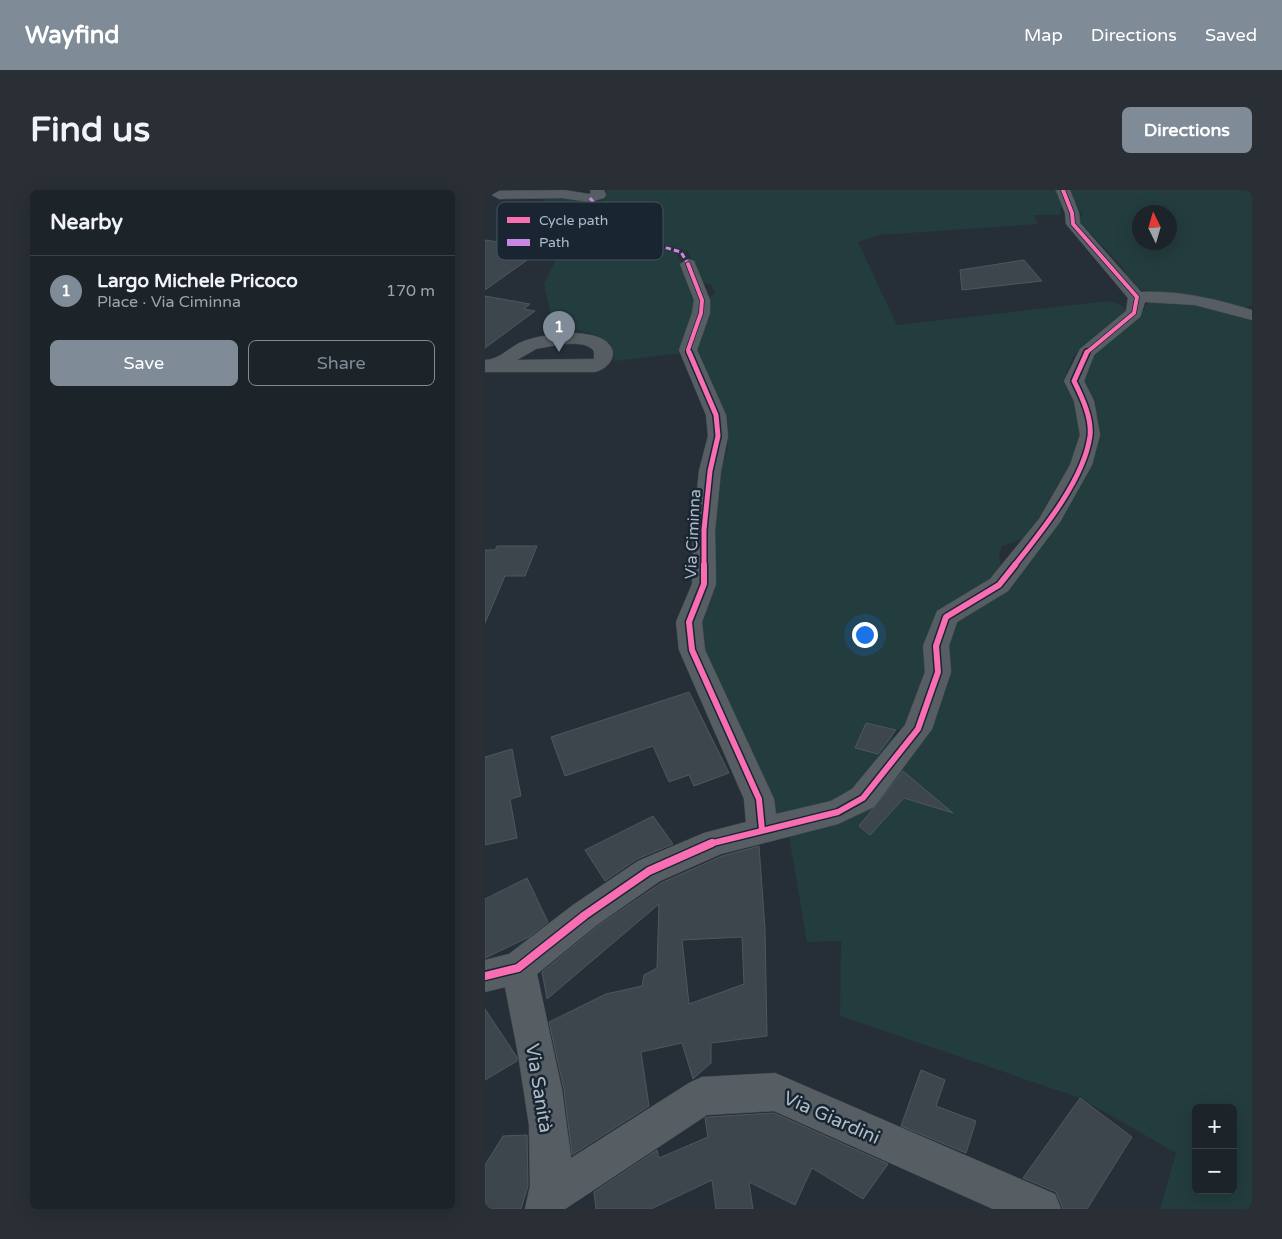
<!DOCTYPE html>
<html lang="en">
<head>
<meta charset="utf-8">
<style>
  body { margin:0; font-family:"Varela Round",sans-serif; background:#292f35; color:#f1f3f6 }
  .controls { position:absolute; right:15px; bottom:15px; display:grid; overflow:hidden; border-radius:8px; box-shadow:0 5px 20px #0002 }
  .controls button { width:45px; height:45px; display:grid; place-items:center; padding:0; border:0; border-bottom:1px solid #3a4046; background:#1c2329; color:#f1f3f6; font:25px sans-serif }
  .compass { position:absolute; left:647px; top:15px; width:45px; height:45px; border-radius:50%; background:#1c2329; box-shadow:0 5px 20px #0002; rotate:355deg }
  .you { position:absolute; left:379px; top:444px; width:18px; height:18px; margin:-12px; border:4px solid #fff; border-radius:50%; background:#1a73e8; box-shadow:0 0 0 8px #1a73e833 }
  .badge { display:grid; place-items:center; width:32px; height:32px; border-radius:50%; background:#7f8b96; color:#fff; font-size:16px; font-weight:700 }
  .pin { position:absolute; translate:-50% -41px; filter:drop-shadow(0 1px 2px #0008) }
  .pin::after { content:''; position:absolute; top:26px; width:18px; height:15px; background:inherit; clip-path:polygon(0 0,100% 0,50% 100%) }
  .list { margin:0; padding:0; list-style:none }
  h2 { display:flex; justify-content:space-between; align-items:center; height:65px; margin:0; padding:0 20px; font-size:21px }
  h2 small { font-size:16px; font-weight:400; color:#a0a4a8 }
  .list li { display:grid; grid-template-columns:32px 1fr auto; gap:15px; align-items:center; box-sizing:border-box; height:70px; padding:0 20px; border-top:1px solid #3a4046 }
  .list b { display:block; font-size:19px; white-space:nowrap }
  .list p { margin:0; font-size:16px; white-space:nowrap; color:#a0a4a8 }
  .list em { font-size:16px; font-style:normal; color:#a0a4a8 }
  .actions { display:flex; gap:10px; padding:15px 20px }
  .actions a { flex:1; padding:11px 0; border:1px solid #7f8b96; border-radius:8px; text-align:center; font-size:18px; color:#7f8b96 }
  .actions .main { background:#7f8b96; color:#fff }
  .map { position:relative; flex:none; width:767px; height:1019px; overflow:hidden; border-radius:8px }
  header { display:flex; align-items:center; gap:30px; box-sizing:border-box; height:70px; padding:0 25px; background:#7f8b96; color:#fff }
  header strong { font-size:24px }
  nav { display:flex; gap:28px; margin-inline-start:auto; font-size:18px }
  .intro { display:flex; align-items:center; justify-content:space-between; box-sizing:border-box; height:120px; padding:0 30px }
  h1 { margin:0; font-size:35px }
  .button { padding:12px 22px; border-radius:8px; background:#7f8b96; color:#fff; font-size:18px; font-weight:700 }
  main { display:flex; gap:30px; padding:0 30px }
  aside { flex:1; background:#1c2329; border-radius:8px; box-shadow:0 5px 20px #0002 }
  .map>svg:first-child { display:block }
</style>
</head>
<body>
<header>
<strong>Wayfind</strong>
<nav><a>Map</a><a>Directions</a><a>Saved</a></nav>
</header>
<div class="intro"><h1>Find us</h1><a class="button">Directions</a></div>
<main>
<aside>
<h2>Nearby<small></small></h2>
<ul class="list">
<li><span class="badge">1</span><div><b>Largo Michele Pricoco</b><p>Place · Via Ciminna</p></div><em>170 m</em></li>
</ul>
<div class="actions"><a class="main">Save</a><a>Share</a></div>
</aside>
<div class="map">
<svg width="767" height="1019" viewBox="0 0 767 1019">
  <rect width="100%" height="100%" fill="#262f37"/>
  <g fill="#233c3d" fill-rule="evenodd">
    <path d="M121,0H574L580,16L575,18L576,25H549L553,34L394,45L373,52L412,135L622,111L636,115L643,122L589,165L578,192C582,199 590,207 592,214C604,254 581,280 562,313C556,324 550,336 544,347L517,356L514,365L516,377L499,397L450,429L437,462L444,481L422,540H411L400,566L387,583L352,611L291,625L210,436L225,360L232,274L240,269L243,255L210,166L221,110L230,103L227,95L214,92L203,61C167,51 134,48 115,12L120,8Z"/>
    <path d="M583,0H767V115L758,119L720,107L650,99L636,76L596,33L593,28L598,24L591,17ZM654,22H684V52H654Z"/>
    <polygon points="71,6 103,10 115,26 141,48 190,62 196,71 211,112 197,163 130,171 126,154 105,143 68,136 59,94 74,64 70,55 75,52 57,7"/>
    <path d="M664,111L722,115L767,128V1019H675L691,963L595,908L355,826L356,751L322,752L303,641C341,636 357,636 390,613L467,436L582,317L611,262L614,247L597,195L605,167L652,129ZM711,918H748V1000H711Z"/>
  </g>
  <g fill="#3e464d" stroke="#4e565f" fill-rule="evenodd">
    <polygon points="0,50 48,57 42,61 52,63 0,100"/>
    <polygon points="539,70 557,91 477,100 475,80"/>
    <polygon points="0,106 45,114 39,119 50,121 0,158"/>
    <polygon points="12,356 52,356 40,386 20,386 0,433 0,360 10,360"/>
    <polygon points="204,502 244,583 209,596 204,585 184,592 168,556 80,586 66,547"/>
    <polygon points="381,533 411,540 393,564 370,558"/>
    <polygon points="27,559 36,606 25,609 32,648 0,655 0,567"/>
    <polygon points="418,581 468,623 419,608 385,645 374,636"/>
    <polygon points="168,626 188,654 152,669 120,691 100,660"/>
    <path d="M274,656L280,739L282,846L226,853V873L208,889L197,853L156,862L164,916L87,965L79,900L64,832L121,804L157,796L159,785L172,778L174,714L62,809L57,782L113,736L176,693L237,666ZM257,747L259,794L204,814L197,750Z"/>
    <polygon points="42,688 63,732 44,747 0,768 0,709"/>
    <polygon points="0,819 32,867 32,871 0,890"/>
    <polygon points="436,880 460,890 451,916 491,931 481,963 416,936"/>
    <polygon points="595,908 647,947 602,1019 578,1019 571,1002 538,988"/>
    <polygon points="289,923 403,974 378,1009 327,978 310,1015 264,992 268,1019 231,1019 227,990 166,1019 111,1019 109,1002 172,960 174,968 223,947 220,928 223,927"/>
    <polygon points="42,945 43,996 36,1019 0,1019 0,975 18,946"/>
  </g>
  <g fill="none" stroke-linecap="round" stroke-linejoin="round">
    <g stroke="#454b51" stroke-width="1">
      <g id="minor">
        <polygon points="79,0 104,4 106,3 105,0 119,0 121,5 119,8 105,12 77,8 14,9 7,5 14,1"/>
        <path d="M571,0H585L594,23L595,33L656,102C694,100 731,109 767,120V130L710,115L660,112L655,127L609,165L599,191L609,211L615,245L607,275L575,332L523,401L472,432L464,456L466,482L447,539L389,617L353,634L236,664L175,691L112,735L52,784L77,900L86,968L204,893L217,887L290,883L570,1004L576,1019H508L289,921L222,925L80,1019H40L45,996L44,935L33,864L20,797L0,802V770L24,764L88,715L153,671L219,643L261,632L259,609L194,460L191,432L207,394L208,340L214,281L223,246L221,225L194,160L207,123L209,110L195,74L203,69L209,71L225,110V123L212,160L241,225L243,246L236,281L230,340L231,394L217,432L220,460L289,609L291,624L346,611L367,599L420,535L440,482L438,456L452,421L505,389L554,329L585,275L595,245L589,211L579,191L595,159L641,121L643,108L581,34L580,23Z"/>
        <path d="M91,143C100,144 111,145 119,150C136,161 126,178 110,182H0V170C15,170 25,156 39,151C56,145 73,144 91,143ZM77,154C88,154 102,152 109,161V169L32,170L51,159Z"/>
      </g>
    </g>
    <use href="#minor" fill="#565e64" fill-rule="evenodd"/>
    <polyline stroke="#c787e3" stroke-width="3" stroke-dasharray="5.5 3" stroke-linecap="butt" points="105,8 119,25 144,47 196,62 203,74"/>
    <g stroke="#192632" stroke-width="5.5">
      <g id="cycleway-far3">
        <polyline points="578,0 587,23 588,34 652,107 649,123 601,163"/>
        <polyline points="203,74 217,110 216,123 203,160 204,163"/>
      </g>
    </g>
    <g stroke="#192632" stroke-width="8">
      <g id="cycleway-far2">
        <polyline points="204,162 231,225 233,246 225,281 219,340 219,376"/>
        <path d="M529,376C556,342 599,290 605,246C607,228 597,207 589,191L602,162"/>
      </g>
    </g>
    <g stroke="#192632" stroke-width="9">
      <g id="cycleway-far1">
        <polyline points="219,375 219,394 204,432 207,460 274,609 277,640"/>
        <polyline points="224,654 353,622 378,608 433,539 453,482 451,456 461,427 514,395 530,375"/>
      </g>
    </g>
    <g stroke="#192632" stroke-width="11">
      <polyline id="cycleway" points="0,786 33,778 100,725 164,681 227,653"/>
    </g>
    <use href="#cycleway-far3" stroke="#f96db3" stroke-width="4"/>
    <use href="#cycleway-far2" stroke="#f96db3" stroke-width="5"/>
    <use href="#cycleway-far1" stroke="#f96db3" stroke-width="6"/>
    <use href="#cycleway" stroke="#f96db3" stroke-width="8"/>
  </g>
  <g text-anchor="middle" stroke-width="5" stroke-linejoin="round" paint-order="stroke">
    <g font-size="16" fill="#afbcc9" stroke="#192632">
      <text transform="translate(207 344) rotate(-87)" y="6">Via Ciminna</text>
    </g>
    <g font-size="19" fill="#afbcc9" stroke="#192632">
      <text transform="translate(55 898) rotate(81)" y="7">Via Sanità</text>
      <text transform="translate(347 927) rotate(24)" y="7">Via Giardini</text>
    </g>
  </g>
  <rect x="12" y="12" width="166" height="58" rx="8" fill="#192632" stroke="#46535f" stroke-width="1"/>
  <rect x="22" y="27" width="23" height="6" fill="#f96db3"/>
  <rect x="22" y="49" width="23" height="7" fill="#c787e3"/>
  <g font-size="14" fill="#afbcc9">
    <text x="54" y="35">Cycle path</text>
    <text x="54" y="57">Path</text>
  </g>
</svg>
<div class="controls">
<button>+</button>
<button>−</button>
</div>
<svg class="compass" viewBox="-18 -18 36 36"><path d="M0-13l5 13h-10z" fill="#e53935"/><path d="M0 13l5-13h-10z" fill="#a0a4a8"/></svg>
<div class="you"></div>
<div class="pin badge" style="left:74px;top:162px">1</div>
</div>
</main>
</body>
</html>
